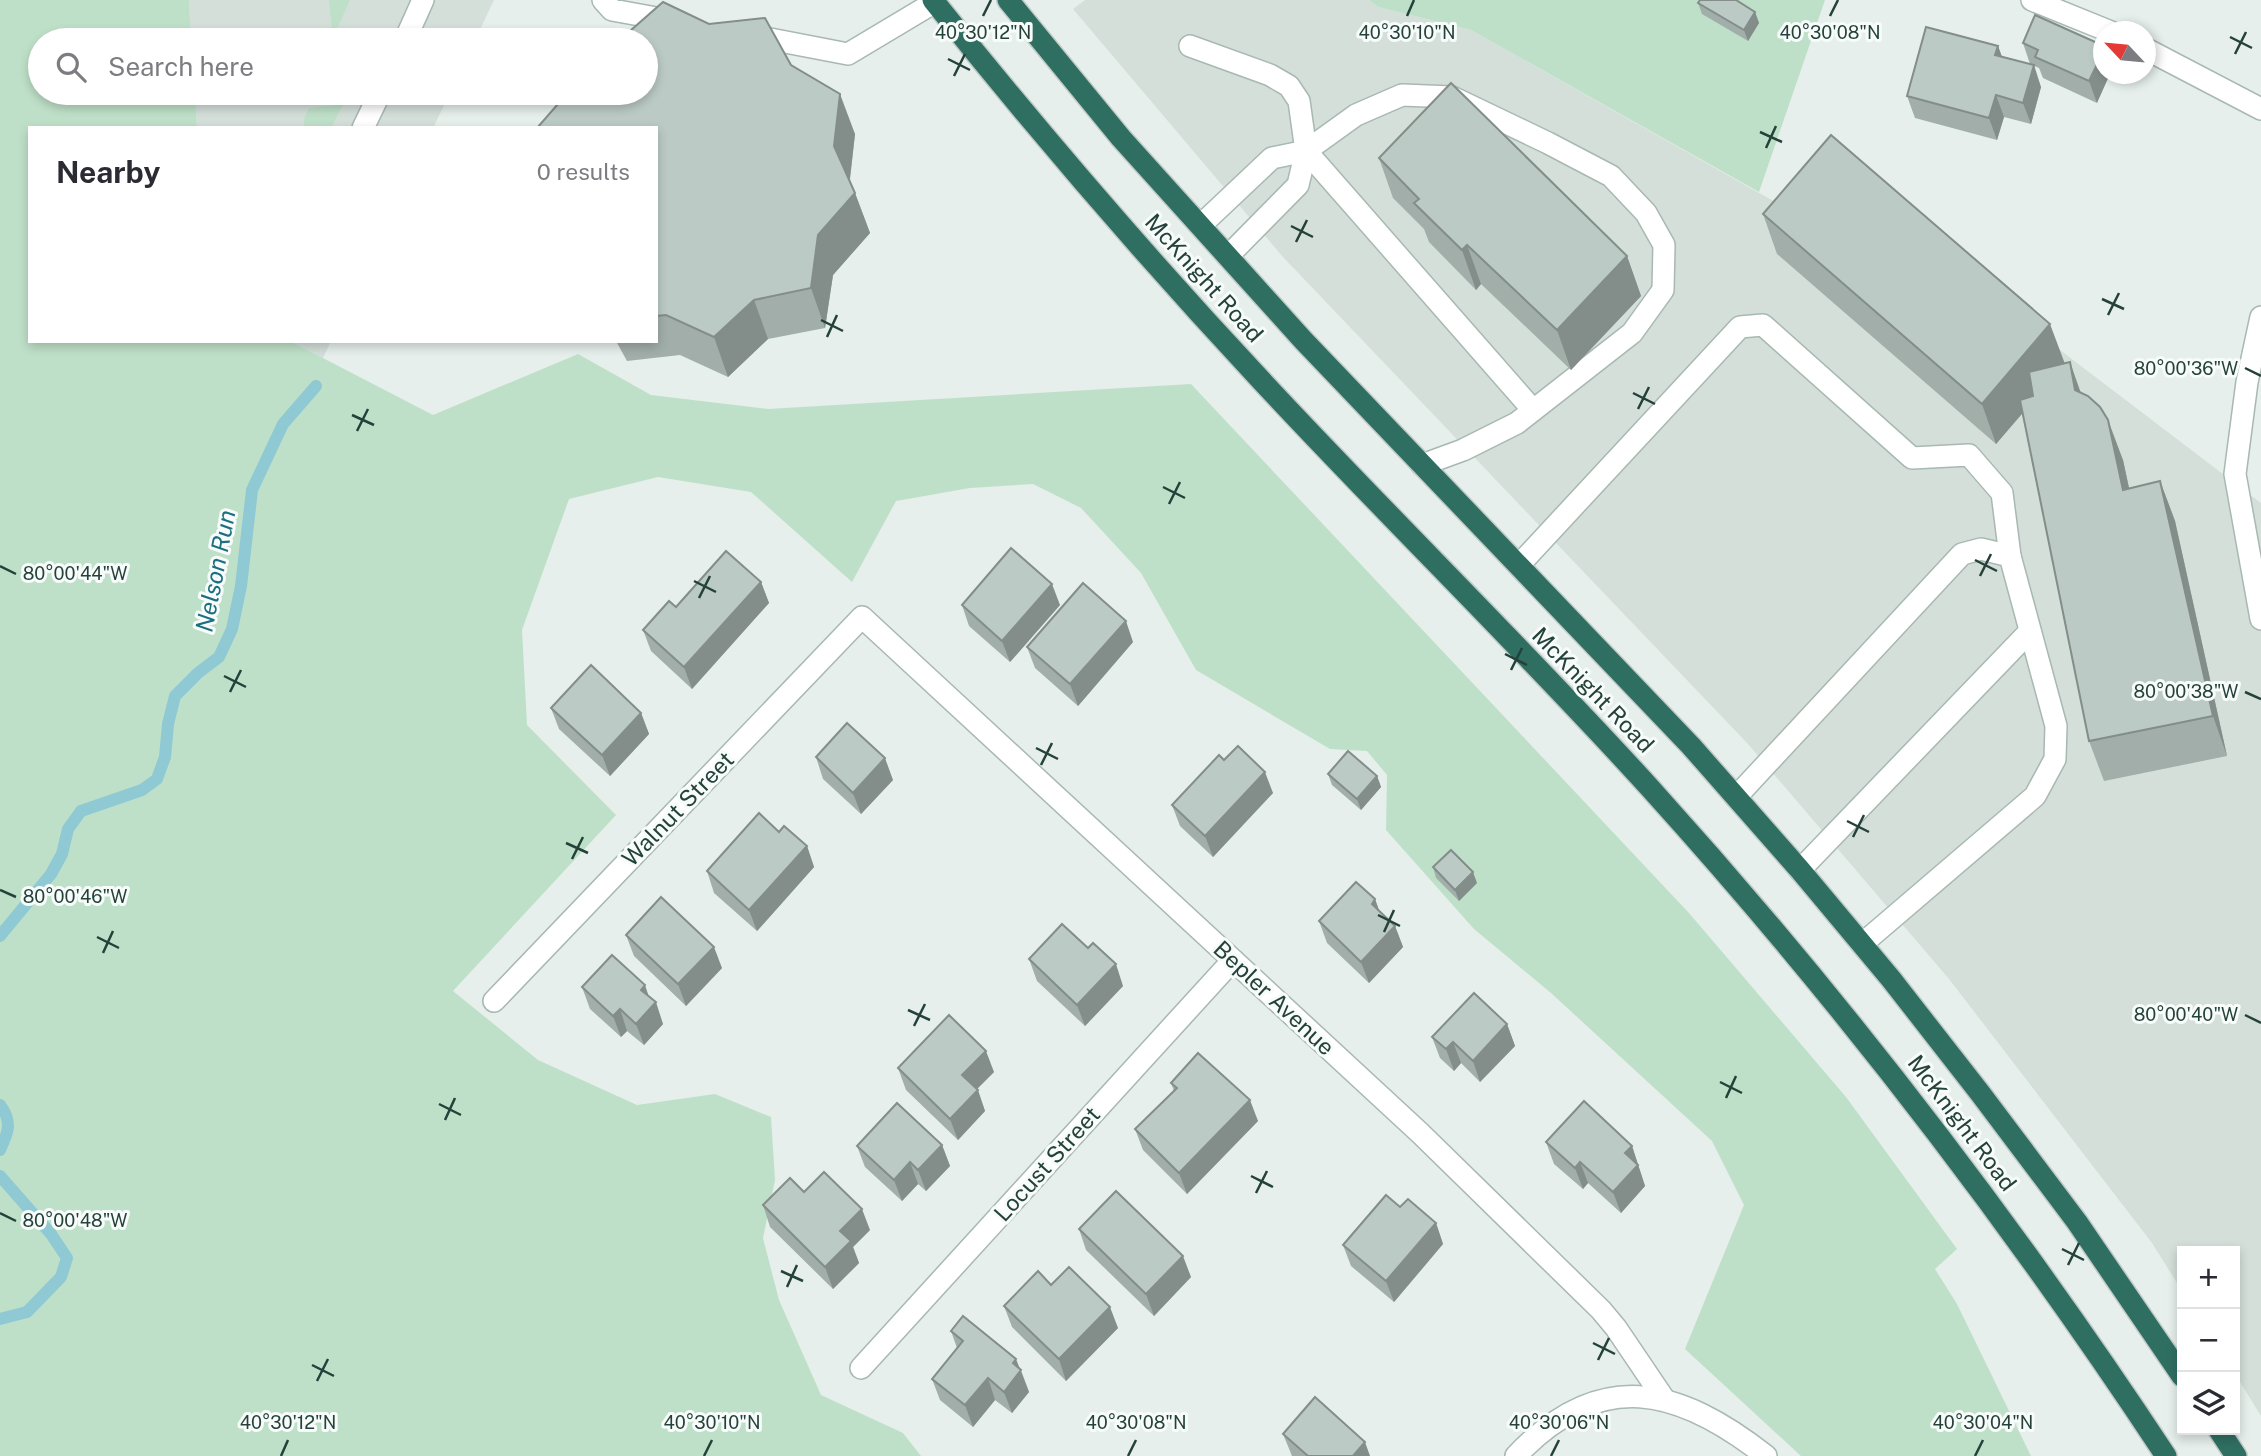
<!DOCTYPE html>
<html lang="en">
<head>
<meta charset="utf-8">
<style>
  body { margin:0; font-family:"Public Sans",sans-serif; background:#f2f2f3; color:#2b2b33 }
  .controls { position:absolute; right:21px; bottom:21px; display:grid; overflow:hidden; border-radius:0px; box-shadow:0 4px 10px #0003 }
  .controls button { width:63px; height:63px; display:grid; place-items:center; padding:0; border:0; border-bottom:2px solid #e1e1e2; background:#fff; color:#2b2b33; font:35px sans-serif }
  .compass { position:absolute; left:2093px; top:21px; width:63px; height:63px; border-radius:50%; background:#fff; box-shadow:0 4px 10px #0003; rotate:296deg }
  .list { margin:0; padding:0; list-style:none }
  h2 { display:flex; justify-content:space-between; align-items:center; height:91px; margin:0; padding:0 28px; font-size:30px }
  h2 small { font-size:23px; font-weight:400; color:#7c7c81 }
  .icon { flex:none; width:38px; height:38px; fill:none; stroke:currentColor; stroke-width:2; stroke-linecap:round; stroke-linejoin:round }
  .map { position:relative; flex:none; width:2261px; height:1456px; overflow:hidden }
  .search { position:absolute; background:#fff; box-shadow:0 4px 10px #0003; left:28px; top:28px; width:630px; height:77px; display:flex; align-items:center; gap:18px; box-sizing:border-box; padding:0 24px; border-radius:38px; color:#7c7c81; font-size:26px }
  .panel { position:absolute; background:#fff; box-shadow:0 4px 10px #0003; left:28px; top:126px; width:630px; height:217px; border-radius:0px }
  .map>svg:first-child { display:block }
</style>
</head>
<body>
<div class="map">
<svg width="2261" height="1456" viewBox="0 0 2261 1456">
  <rect width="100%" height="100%" fill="#e6efeb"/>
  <g fill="#d4dfda">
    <polygon points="189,0 494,0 475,40 191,40"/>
    <polygon points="1085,0 1369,0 1378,7 1471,30 1800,216 1845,166 2060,350 2261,503 2261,1416 2235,1374 2235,1251 2182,1251 2182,1291 2152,1243 1949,979 1748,744 1283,257 1073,9"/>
    <polygon points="195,93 450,93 433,128 197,128"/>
    <polygon points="290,341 331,341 323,358"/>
  </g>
  <g fill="#bfe0c8">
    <polygon points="0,0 189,0 191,40 40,40 40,93 195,93 197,128 30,128 30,341 290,341 433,415 578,354 651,395 768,409 1191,384 1689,913 1846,1097 1957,1249 1935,1269 1957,1304 2031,1456 1801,1456 1685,1349 1744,1205 1712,1141 1551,993 1474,929 1386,830 1387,775 1367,751 1330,749 1196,670 1141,573 1081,508 1033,484 970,488 896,501 852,582 751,492 658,477 569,499 522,630 527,725 616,815 453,991 538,1060 637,1105 715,1094 771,1117 775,1180 763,1238 779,1300 821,1395 903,1433 921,1456 0,1456"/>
    <polygon points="329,0 350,0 336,31 356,40 333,40"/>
    <polygon points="1369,0 1825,0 1759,192 1471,30 1378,7"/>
    <polygon points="337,93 349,93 331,128 304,128 304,119 309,108 337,105"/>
  </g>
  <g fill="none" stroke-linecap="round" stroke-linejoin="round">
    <g stroke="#8ec9d4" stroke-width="12">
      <polyline points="0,936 51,874 62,854 68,829 81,811 142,790 157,779 165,757 168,724 175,696 198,673 219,657 232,629 241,586 252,490 283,424 316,386"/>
      <path d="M0,1105C13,1122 8,1133 0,1150"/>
      <polyline points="0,1176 51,1234 67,1258 61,1277 27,1312 0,1319"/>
    </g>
    <g stroke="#a8b8b2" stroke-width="24">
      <g id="minor">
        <polyline points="603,0 612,10 673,21"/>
        <polyline points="2032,0 2111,32"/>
        <polyline points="749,35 848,54 935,2"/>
        <polyline points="405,40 423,0"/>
        <polyline points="1190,46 1270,75 1289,86 1299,101 1306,151 1298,185 1228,256"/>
        <polyline points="2146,49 2261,109"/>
        <polyline points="363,128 380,93"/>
        <polyline points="1306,151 1533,410"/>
        <polyline points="1201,225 1272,158 1306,151 1356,115 1402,95 1452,97 1548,143 1611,176 1646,213 1664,245 1663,290 1632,333 1517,423 1463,450 1422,465"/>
        <polyline points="2261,317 2247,382 2235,474 2261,619"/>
        <polyline points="1519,565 1740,327 1763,325 1912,458 1969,455 2002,493 2010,556"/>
        <polyline points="1736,797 1962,554 1981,549 2010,556 2056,726 2055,759 2035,796 1862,944"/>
        <polyline points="1800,870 2030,631"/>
        <polyline points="494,1001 862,617 1420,1133 1601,1310 1616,1328 1664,1399"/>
        <polyline points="861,1368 1233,960"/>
        <path d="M1516,1456C1600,1367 1678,1387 1766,1456"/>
      </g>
    </g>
    <g stroke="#c2cac8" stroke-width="24">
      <g id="highway">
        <path d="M933,0C1037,130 1145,256 1259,378C1387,516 1523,648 1650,788C1839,997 2011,1221 2166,1456"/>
        <polyline points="1008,0 1121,138 1303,340 1691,746 1800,870 1891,979 1980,1093 2077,1222 2182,1376"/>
        <polyline points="2219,1430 2236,1456"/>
      </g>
    </g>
    <use href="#minor" stroke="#fff" stroke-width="21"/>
    <use href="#highway" stroke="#2f6f62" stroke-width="21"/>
  </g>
  <g fill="#a1aea9">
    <polygon points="1698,3 1755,12 1759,23 1748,41 1702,14"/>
    <polygon points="2023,43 2104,46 2097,103 2043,78 2039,68 2030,64"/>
    <polygon points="1998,46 2002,57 2041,87 2031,124 2004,117 1997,140 1915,118 1907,96"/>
    <polygon points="791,65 855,134 850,180 870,233 833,275 825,328 768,339 728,377 680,355 627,361 616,341 656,341 656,128"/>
    <polygon points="1379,158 1627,256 1641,296 1571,370 1481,284 1476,290 1429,242 1424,229 1393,198"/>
    <polygon points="1763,214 2064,364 2081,393 2123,460 2129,488 2160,481 2175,521 2227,756 2104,781 2089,741 2022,413 1996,444 1777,254"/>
    <polygon points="761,582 769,603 692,689 651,651 643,630 676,607"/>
    <polygon points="962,605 1060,605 1010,662 969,626"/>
    <polygon points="1133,642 1078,706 1035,668 1027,647"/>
    <polygon points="551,708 641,713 649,734 610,776 559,729"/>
    <polygon points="816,757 893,780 861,814 823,779"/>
    <polygon points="1224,760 1273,793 1213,857 1180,826 1172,805"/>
    <polygon points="1328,774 1377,776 1381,787 1361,810 1332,785"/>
    <polygon points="779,832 807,846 814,867 757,931 714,893 707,871"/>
    <polygon points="1433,867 1477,883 1459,901 1436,878"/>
    <polygon points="1375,899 1379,911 1395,926 1403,947 1369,983 1327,943 1319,921"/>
    <polygon points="626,935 722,968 686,1006 634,956"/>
    <polygon points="1029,959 1123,986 1085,1026 1037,981"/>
    <polygon points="582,987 649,996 663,1024 644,1045 627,1031 621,1037 590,1009"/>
    <polygon points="1507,1024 1515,1046 1480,1082 1461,1063 1454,1071 1440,1058 1432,1037"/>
    <polygon points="898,1068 994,1072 977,1089 985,1111 958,1140 906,1090"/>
    <polygon points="1171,1083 1258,1121 1187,1194 1143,1150 1135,1129 1174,1091"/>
    <polygon points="1546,1142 1632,1146 1645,1186 1621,1213 1588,1183 1583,1189 1554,1164"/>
    <polygon points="942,1145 950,1166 926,1191 918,1184 902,1201 865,1167 857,1146"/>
    <polygon points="804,1192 870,1230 853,1247 859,1263 833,1289 770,1227 763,1205"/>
    <polygon points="1400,1207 1436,1223 1443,1244 1394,1302 1351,1266 1343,1245"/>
    <polygon points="1079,1229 1191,1277 1154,1316 1086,1250"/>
    <polygon points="1051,1285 1118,1328 1066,1381 1012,1327 1004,1306"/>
    <polygon points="951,1331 1021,1370 1029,1392 1012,1413 995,1400 973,1427 940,1400 932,1379 957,1348"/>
    <polygon points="1283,1434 1370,1456 1292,1456"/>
  </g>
  <g fill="#838d89">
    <polygon points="1755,12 1759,23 1748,41 1744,30"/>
    <polygon points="1998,46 2006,68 1995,55"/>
    <polygon points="2104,50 2104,74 2110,74 2097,103 2089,81"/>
    <polygon points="2034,65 2041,87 2031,124 2023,103"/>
    <polygon points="840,94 855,134 849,185 834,146"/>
    <polygon points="1996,95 2004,117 1997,140 1989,118"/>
    <polygon points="855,193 870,233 833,275 825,328 811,288 818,235"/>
    <polygon points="1467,245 1481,284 1476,290 1462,250"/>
    <polygon points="1627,256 1641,296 1571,370 1557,330"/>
    <polygon points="754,300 768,339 728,377 714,337"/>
    <polygon points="2050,324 2065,364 1996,444 1982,404"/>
    <polygon points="2070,362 2084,402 2075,390"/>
    <polygon points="2108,420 2123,460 2138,530 2123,490"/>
    <polygon points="2160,481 2175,521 2227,756 2213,716"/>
    <polygon points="761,582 769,603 692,689 684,667"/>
    <polygon points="1052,584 1060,605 1010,662 1002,641"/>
    <polygon points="1126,621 1133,642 1078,706 1070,684"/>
    <polygon points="641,713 649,734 610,776 602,755"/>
    <polygon points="885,758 893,780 861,814 853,793"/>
    <polygon points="1265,772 1273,793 1213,857 1205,836"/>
    <polygon points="1377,776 1381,787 1361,810 1357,799"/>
    <polygon points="807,846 814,867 757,931 749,910"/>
    <polygon points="1473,872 1477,883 1459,901 1455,890"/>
    <polygon points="1375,899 1383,921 1372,904"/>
    <polygon points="1395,926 1403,947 1369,983 1361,962"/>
    <polygon points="714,947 722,968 686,1006 678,984"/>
    <polygon points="1116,964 1123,986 1085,1026 1077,1005"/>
    <polygon points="645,985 652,1006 656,1002 663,1024 644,1045 636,1024 641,990"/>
    <polygon points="620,1009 627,1031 621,1037 613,1016"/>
    <polygon points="1507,1024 1515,1046 1480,1082 1473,1061"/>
    <polygon points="1453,1042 1461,1063 1454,1071 1446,1049"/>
    <polygon points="986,1051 994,1072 970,1096 962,1075"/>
    <polygon points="978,1090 985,1111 958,1140 950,1119"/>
    <polygon points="1250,1100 1258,1121 1187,1194 1179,1173"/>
    <polygon points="942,1145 950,1166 926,1191 918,1170"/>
    <polygon points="1632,1146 1645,1186 1621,1213 1613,1192 1625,1153"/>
    <polygon points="910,1162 918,1184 902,1201 894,1180"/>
    <polygon points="1580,1162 1588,1183 1583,1189 1575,1168"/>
    <polygon points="862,1209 870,1230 853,1247 859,1263 833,1289 825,1267 840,1231"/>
    <polygon points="1436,1223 1443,1244 1394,1302 1386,1281"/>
    <polygon points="1183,1256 1191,1277 1154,1316 1146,1294"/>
    <polygon points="1110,1307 1118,1328 1066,1381 1059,1359"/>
    <polygon points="1016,1359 1029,1392 1012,1413 1004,1392 1013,1363"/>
    <polygon points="988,1378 995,1400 973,1427 965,1405"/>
    <polygon points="1365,1442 1370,1456 1353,1456"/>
  </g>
  <g fill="#bbcac4" stroke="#838d89" stroke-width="2">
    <polygon points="1700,0 1736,0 1755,12 1744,30 1698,3"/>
    <polygon points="663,2 709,24 765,18 791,65 840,94 834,146 855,193 818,235 811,288 754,300 714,337 666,315 656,316 656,128 537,128 558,104 561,93 646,93 646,40 612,40 622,38"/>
    <polygon points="2035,15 2104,46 2104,50 2089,81 2035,57 2038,50 2023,43"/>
    <polygon points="1926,27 1998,46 1995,55 2034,65 2023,103 1996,95 1989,118 1907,96"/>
    <polygon points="1451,83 1627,256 1557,330 1467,245 1462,250 1414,203 1419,199 1379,158"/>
    <polygon points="1831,135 2050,324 1982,404 1763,214"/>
    <polygon points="2070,362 2075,390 2088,396 2100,407 2108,420 2123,490 2160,481 2213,716 2089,741 2020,400 2033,396 2029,372"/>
    <polygon points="1011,548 1052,584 1002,641 962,605"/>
    <polygon points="726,551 761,582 684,667 643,630 669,601 676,607"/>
    <polygon points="1083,583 1126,621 1070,684 1027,647"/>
    <polygon points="591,665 641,713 602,755 551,708"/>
    <polygon points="847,723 885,758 853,793 816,757"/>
    <polygon points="1238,746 1265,772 1205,836 1172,805 1219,755 1224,760"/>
    <polygon points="1348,751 1377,776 1357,799 1328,774"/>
    <polygon points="759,813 779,832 784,826 807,846 749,910 707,871"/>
    <polygon points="1451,850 1473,872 1455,890 1433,867"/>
    <polygon points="1356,882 1375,899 1372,904 1395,926 1361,962 1319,921"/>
    <polygon points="661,897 714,947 678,984 626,935"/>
    <polygon points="1062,924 1088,948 1093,943 1116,964 1077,1005 1029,959"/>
    <polygon points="612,955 645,985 641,990 656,1002 636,1024 620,1009 613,1016 582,987"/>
    <polygon points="1474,993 1507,1024 1473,1061 1453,1042 1446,1049 1432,1037"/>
    <polygon points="949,1015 986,1051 962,1075 978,1090 950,1119 898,1068"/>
    <polygon points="1198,1053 1250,1100 1179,1173 1135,1129 1177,1088 1171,1083"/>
    <polygon points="1584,1101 1632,1146 1625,1153 1638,1165 1613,1192 1580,1162 1575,1168 1546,1142"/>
    <polygon points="897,1103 942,1145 918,1170 910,1162 894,1180 857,1146"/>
    <polygon points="824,1172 862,1209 840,1231 851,1241 825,1267 763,1205 790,1178 804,1192"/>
    <polygon points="1116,1191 1183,1256 1146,1294 1079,1229"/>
    <polygon points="1386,1195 1400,1207 1408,1199 1436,1223 1386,1281 1343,1245"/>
    <polygon points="1069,1267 1110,1307 1059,1359 1004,1306 1038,1271 1051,1285"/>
    <polygon points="963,1316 1016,1359 1013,1363 1021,1370 1004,1392 988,1378 965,1405 932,1379 963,1341 951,1331"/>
    <polygon points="1315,1397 1365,1442 1353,1456 1308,1456 1283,1434"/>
  </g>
  <path fill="none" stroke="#24423a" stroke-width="2.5" d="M983,16L991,0M1407,16L1414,0M1830,16L1838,0M2230,37L2252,48M2235,54L2246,32M948,59L970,70M954,76L965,54M1760,132L1782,142M1766,148L1776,126M1291,226L1313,237M1296,242L1307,220M2102,299L2124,309M2108,315L2119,293M821,320L843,331M827,337L837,315M2245,368L2261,376M1633,393L1655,404M1638,409L1649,387M352,415L374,425M357,431L368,409M1163,487L1185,498M1169,504L1180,482M1975,560L1997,571M0,566L16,574M1980,576L1991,554M694,581L716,592M699,598L710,576M1505,654L1527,665M1511,670L1522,648M224,676L246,687M230,692L241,670M2245,692L2261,699M1036,748L1058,759M1041,765L1052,743M1847,821L1869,832M1853,837L1864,815M566,843L588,853M572,859L583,837M0,890L16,897M1378,915L1400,926M1384,932L1394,910M97,937L119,948M103,953L113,931M908,1010L930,1020M2245,1015L2261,1023M914,1026L925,1004M1720,1082L1742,1093M1726,1098L1736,1076M439,1104L461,1115M445,1120L455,1098M1251,1176L1273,1187M1256,1193L1267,1171M0,1213L16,1221M2062,1249L2084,1260M2068,1265L2079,1243M781,1271L803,1281M787,1287L797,1265M1593,1343L1615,1354M1598,1360L1609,1338M312,1365L334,1376M317,1381L328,1359M281,1456L288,1440M704,1456L712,1440M1128,1456L1136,1440M1551,1456L1559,1440M1975,1456L1983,1440"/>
  <g text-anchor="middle" stroke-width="6" stroke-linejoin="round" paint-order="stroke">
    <g font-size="23" fill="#24423a" stroke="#f7fbf9">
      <text transform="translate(1204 278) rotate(48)" y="8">McKnight Road</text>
      <text transform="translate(1593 690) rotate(46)" y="8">McKnight Road</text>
      <text transform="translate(678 809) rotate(-46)" y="8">Walnut Street</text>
      <text transform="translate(1274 998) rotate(43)" y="8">Bepler Avenue</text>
      <text transform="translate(1962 1123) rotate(53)" y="8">McKnight Road</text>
      <text transform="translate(1047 1164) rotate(-48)" y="8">Locust Street</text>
    </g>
    <g font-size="24" font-style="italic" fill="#1c6f80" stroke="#f7fbf9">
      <text transform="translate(216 571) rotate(-79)" y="8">Nelson Run</text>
    </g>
  </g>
  <g font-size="18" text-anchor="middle" fill="#24423a" stroke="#f7fbf9" stroke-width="6" stroke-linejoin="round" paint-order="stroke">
    <text x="983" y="39">40°30'12"N</text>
    <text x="1407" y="39">40°30'10"N</text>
    <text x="1830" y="39">40°30'08"N</text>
    <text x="2186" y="375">80°00'36"W</text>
    <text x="75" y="580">80°00'44"W</text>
    <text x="2186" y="698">80°00'38"W</text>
    <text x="75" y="903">80°00'46"W</text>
    <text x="2186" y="1021">80°00'40"W</text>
    <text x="75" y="1227">80°00'48"W</text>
    <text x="288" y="1429">40°30'12"N</text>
    <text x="712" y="1429">40°30'10"N</text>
    <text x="1136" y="1429">40°30'08"N</text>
    <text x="1559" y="1429">40°30'06"N</text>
    <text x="1983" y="1429">40°30'04"N</text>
  </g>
</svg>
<div class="controls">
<button>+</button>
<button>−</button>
<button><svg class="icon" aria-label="layers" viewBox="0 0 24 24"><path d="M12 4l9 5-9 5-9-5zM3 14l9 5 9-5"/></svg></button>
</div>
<svg class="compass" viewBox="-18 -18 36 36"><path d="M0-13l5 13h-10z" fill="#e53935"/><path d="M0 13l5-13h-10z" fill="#7c7c81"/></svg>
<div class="search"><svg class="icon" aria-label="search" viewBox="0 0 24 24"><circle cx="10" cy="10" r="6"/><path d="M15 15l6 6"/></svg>Search here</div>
<section class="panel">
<h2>Nearby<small>0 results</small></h2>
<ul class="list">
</ul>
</section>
</div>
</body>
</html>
